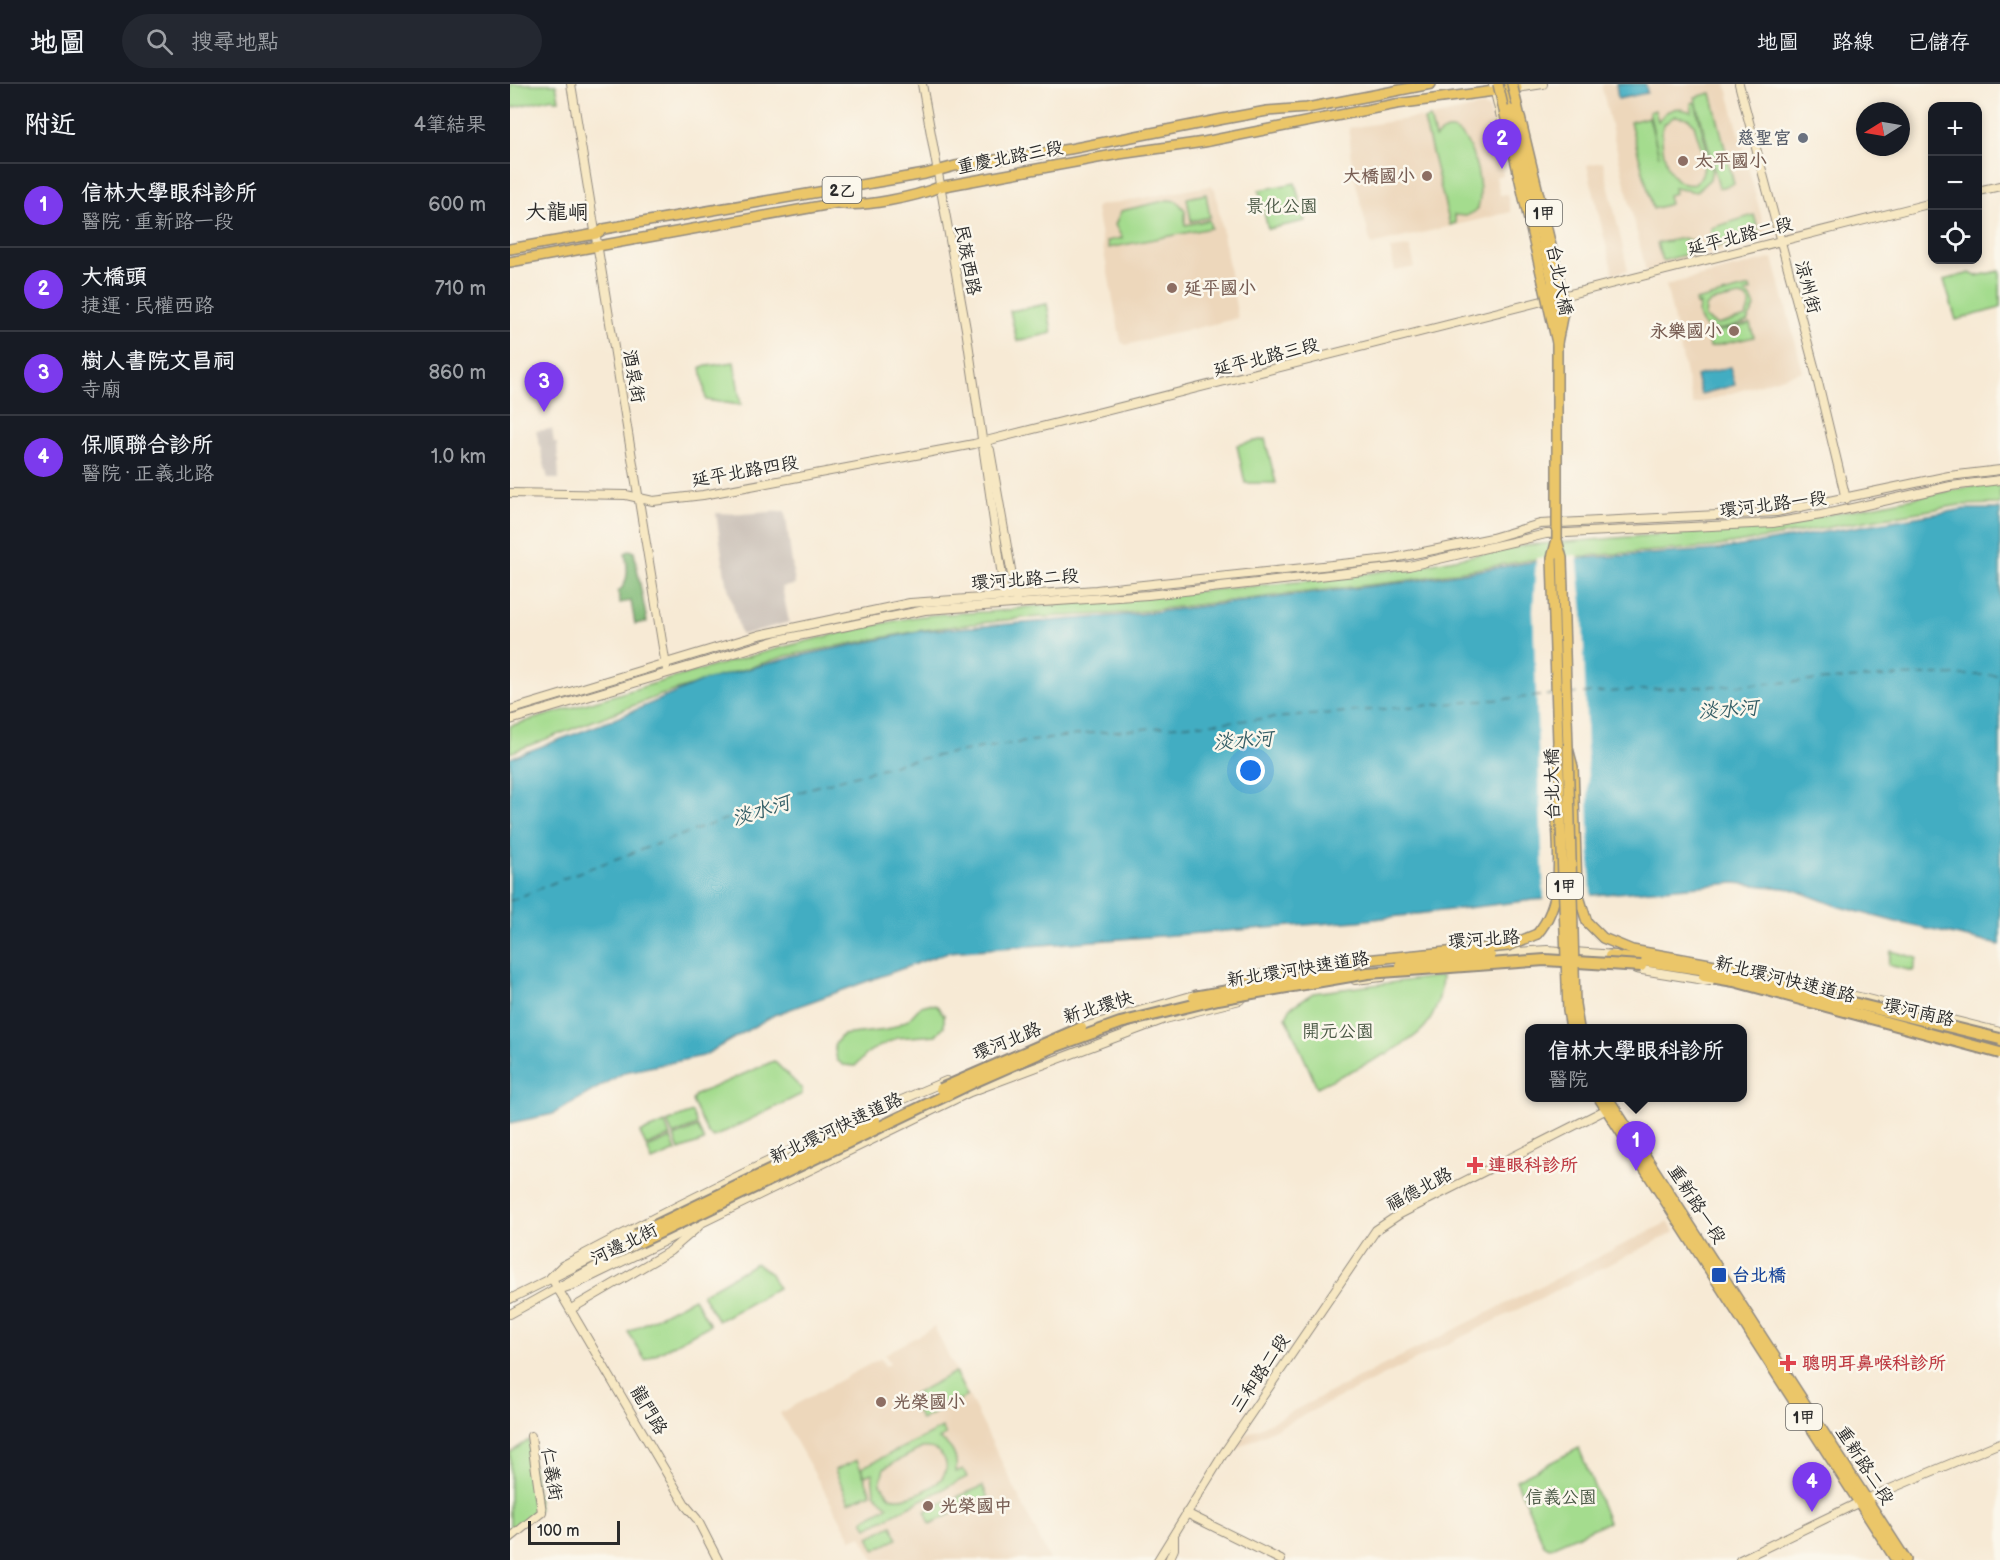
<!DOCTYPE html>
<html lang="zh-TW">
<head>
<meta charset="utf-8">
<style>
  body { margin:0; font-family:"Balsamiq Sans","LXGW WenKai TC",sans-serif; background:#242831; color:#f1f3f6 }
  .controls { position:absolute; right:18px; top:18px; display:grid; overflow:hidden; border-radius:12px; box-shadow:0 3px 9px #0003 }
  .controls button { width:54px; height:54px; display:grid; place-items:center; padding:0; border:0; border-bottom:2px solid #363941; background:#171b24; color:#f1f3f6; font:30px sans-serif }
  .compass { position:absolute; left:1346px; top:18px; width:54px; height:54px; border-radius:50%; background:#171b24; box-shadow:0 3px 9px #0003; rotate:259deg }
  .scale { position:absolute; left:18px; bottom:15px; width:92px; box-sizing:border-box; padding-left:6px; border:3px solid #2b2b2b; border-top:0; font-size:16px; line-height:21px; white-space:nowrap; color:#2b2b2b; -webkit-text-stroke:4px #fbf7ec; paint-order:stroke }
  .you { position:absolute; left:741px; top:687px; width:21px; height:21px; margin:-15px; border:4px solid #fff; border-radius:50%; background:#1a73e8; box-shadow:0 0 0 9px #1a73e833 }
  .badge { display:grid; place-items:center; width:39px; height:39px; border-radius:50%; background:#7c3aed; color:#fff; font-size:20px; font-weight:700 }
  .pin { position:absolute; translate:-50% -50px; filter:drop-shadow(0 2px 3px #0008) }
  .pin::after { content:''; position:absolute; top:32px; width:21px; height:18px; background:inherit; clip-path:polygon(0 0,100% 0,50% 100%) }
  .popup { position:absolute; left:1015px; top:940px; width:222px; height:78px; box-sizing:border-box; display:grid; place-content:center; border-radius:12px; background:#171b24; filter:drop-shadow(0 2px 4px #0005); font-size:20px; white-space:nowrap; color:#9ea1a6 }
  .popup b { font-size:22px; color:#f1f3f6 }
  .popup::after { content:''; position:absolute; left:50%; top:100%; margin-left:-12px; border:12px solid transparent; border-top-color:#171b24 }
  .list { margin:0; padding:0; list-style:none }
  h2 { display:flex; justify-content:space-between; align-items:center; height:78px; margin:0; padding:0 24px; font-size:26px }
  h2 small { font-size:20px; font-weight:400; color:#9ea1a6 }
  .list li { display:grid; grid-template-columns:39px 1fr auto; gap:18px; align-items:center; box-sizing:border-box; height:84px; padding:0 24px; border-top:2px solid #363941 }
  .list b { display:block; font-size:22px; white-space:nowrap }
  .list p { margin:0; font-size:20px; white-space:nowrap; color:#9ea1a6 }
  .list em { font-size:20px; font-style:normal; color:#9ea1a6 }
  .icon { flex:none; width:33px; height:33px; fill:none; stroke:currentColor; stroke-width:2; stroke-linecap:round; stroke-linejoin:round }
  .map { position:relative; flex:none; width:1490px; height:1476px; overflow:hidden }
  header { display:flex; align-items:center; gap:36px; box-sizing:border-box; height:84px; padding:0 30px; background:#171b24; border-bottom:2px solid #363941 }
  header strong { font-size:28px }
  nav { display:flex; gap:33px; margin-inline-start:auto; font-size:21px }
  .search { width:420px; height:54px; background:#242831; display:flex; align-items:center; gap:15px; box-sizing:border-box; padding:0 21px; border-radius:33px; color:#9ea1a6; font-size:22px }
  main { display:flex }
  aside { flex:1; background:#171b24 }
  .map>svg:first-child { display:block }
</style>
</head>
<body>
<header>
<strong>地圖</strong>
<div class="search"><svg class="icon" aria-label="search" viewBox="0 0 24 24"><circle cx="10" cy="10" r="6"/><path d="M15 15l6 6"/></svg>搜尋地點</div>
<nav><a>地圖</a><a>路線</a><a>已儲存</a></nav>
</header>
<main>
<aside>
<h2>附近<small>4筆結果</small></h2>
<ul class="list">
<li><span class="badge">1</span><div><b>信林大學眼科診所</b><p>醫院 · 重新路一段</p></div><em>600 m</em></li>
<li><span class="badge">2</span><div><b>大橋頭</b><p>捷運 · 民權西路</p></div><em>710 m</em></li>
<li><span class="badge">3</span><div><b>樹人書院文昌祠</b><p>寺廟</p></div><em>860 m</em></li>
<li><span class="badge">4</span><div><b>保順聯合診所</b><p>醫院 · 正義北路</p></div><em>1.0 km</em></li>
</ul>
</aside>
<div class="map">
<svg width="1490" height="1476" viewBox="0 0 1490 1476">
  <rect width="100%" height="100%" fill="#fbf7ec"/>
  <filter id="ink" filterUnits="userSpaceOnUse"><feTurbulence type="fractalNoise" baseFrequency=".0167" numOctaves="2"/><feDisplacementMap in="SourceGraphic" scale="12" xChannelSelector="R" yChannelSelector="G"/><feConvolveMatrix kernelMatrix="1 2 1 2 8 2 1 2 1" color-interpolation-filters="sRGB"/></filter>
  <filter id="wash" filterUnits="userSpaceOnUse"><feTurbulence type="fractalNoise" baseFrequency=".008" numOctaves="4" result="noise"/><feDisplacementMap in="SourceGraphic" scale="24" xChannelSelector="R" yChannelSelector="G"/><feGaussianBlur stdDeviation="1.35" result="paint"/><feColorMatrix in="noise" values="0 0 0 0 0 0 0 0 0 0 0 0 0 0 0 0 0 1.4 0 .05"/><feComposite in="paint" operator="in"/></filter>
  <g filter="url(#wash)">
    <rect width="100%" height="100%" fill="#f7ead5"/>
    <g fill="#edd7bb">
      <polygon points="1091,0 1216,0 1257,154 1136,187"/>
      <polygon points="973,22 979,25 990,73 993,91 986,93 990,111 997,110 1001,128 861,161 842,83 839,44 910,33 911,35"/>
      <polygon points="1093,78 1118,186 1103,190 1077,81"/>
      <polygon points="700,102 705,105 728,234 616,261 611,258 586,126 587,122"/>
      <polygon points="900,163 905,183 885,187 880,165"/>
      <polygon points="1263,174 1293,287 1183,321 1156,201"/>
      <polygon points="1158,1138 1165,1148 725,1365 735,1351"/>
      <polygon points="424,1243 460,1314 540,1476 364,1476 351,1452 342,1456 270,1329 371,1274 375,1282 380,1280 375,1270"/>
    </g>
    <g fill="#ccc2b9">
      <polygon points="42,345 44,359 47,359 49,395 38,395 26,347"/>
      <polygon points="275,427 285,501 272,503 279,538 231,551 215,492 206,429 231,430"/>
    </g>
    <g fill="#a4dc8e" stroke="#68845c" stroke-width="1.5" fill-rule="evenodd">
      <polygon points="0,0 46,0 49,16 44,16 43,14 0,24"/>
      <polygon points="1201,9 1224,100 1209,104 1185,13"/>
      <path d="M1185,18L1202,85L1200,95L1186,108L1164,104L1165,109L1158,111L1160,120L1143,125L1120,38L1139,33L1149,72L1139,28L1145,26L1148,37L1156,28L1167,24L1182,28L1181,19ZM1165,32L1178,34L1184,40C1189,61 1203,84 1185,100C1157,106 1149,61 1153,41Z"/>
      <path d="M920,34L925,54C958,18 979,111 966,127L956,132L944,131L946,139L940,141L914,36Z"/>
      <polygon points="785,99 795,137 758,145 749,106"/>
      <polygon points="696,110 700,133 681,137 677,114"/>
      <polygon points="658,116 667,117 675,126 675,141 699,136 701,144 599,164 597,157 612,154 605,141 611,127"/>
      <polygon points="1244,131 1250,152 1201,164 1201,144"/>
      <polygon points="1174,154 1188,159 1189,167 1152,177 1147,159"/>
      <polygon points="1490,187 1490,224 1446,236 1434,196 1460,189 1466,192"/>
      <path d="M1240,203L1241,207L1235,209L1241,214L1245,223L1237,238C1223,242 1196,255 1189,234C1187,229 1188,225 1190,220L1186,221L1185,217ZM1230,212L1236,214L1240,220L1236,233L1207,241L1195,234L1196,223L1201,218Z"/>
      <polygon points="537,220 542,249 507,257 500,227"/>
      <polygon points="1240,240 1244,253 1200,263 1197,250"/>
      <polygon points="224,278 231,321 196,316 191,283"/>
      <polygon points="755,355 766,399 735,399 727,361"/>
      <path d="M1490,397V420L1450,421L1203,463L1019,476L893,497L616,529L514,534L412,546L276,572L151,611L0,669V642C131,604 260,562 394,535C434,526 475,532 516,523L797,497L898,484L1017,461L1260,442Z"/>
      <polygon points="1381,867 1407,874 1403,887 1378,881"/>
      <path d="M932,892C931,909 928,926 917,940C900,964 834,989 807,1003L776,933L781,923L803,909Z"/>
      <polygon points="419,920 427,922 434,931 434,942 426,951 387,954 360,967 345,982 333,981 327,976 324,961 332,951 377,946 398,936 411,922"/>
      <polygon points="264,977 292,1005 292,1010 204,1053 198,1050 182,1017 185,1011"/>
      <polygon points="182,1028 187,1041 163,1051 157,1038"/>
      <polygon points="155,1039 160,1052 136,1062 130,1049"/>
      <polygon points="188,1043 194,1057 169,1066 164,1053"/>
      <polygon points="161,1054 166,1067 142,1077 137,1064"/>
      <polygon points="246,1179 261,1190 268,1204 208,1237 192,1210"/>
      <polygon points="184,1214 200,1241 135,1276 118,1248"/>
      <polygon points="445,1288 457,1312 411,1336 399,1313"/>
      <path d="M432,1344L436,1351L429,1355C442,1362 448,1373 446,1388L453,1385L457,1393L357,1444L353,1436L378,1422L364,1409L362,1389L355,1392L351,1384ZM412,1364C428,1361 444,1378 432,1394C423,1405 394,1418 380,1413L370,1399L374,1384Z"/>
      <polygon points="19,1356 29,1426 0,1447 0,1369"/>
      <polygon points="1069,1364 1098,1438 1039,1464 1034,1461 1006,1396"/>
      <polygon points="347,1376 361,1409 339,1418 325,1386"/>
      <polygon points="473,1402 478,1414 452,1425 447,1413"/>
      <polygon points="440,1415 445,1428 420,1440 415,1427"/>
      <polygon points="382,1441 387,1455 365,1466 359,1453"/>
    </g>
    <path fill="#83bc79" stroke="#577452" stroke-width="1.5" d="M121,466L124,468L137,538L125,540L121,517L110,519L108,508C120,497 118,484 115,469Z"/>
    <g fill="#43adc2" stroke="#376c76" stroke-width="1.5">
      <polygon points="1106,0 1136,0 1137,9 1108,15"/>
      <polygon points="1220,283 1225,301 1191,310 1186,292"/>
      <polygon points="1455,425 1490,425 1490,861 1386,838 1327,822 1282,805 1225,799 1024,816 848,837 438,868 264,931 193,972 115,988 43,1030 0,1039 0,674 102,636 195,596 284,573 411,547 628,530 897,498 1028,477 1206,466"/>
    </g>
    <polygon fill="#f7ead5" points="1067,471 1073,529 1081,814 1034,818 1023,526 1026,474"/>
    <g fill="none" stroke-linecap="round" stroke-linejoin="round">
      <g stroke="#355f67" stroke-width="1.5" stroke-dasharray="8 6" stroke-linecap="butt">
        <polyline points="1059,610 1410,591 1490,591"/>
        <polyline points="0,817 67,789 304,703 398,677 471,664 582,649 1043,611"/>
      </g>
    </g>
  </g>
  <g filter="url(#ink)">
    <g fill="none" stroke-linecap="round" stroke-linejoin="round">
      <g stroke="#918a80" stroke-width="10">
        <g id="secondary">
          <polyline points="61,0 156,582"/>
          <polyline points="412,0 456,245 495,513"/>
          <polyline points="983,0 992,38"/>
          <polyline points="1229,0 1305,286 1336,415"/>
          <polyline points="1007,4 1033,0"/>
          <polyline points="1468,107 1490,102"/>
          <polyline points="474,358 480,366 506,514"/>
          <polyline points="0,409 116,411 143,417 193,411 464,360 1422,119"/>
          <polyline points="0,626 249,551 400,519 586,506 879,475 982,454 1030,440 1266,428 1439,392 1490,386"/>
          <polyline points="0,636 268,556 415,526 638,511 899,482 1036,450 1263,439 1311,431 1441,402 1490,396"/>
          <polyline points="976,870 1037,866 1105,871"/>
          <polyline points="1126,885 1200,897"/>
          <polyline points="747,896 779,890"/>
          <polyline points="845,896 872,893"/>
          <polyline points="1325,912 1345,912 1490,948"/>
          <polyline points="567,945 688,910"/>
          <path d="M41,1193L52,1182C178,1115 305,1052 436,997"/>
          <polyline points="41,1193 176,1422 187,1435 208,1476"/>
          <polyline points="48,1206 66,1200 460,1008 655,935 730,916"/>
          <path d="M0,1215C42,1194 84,1174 126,1151"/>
          <polyline points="61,1225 160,1167 188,1143"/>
          <polyline points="0,1230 130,1158"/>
          <polyline points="676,1429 771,1476"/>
          <polyline points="0,1454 32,1428 21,1352"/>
          <polyline points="648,1476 714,1369 866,1146 890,1130 1095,1026"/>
          <polyline points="659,1476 664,1465 664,1452"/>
          <polyline points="1230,1476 1356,1415 1490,1359"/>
        </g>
      </g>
      <g stroke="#918a80" stroke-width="12">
        <g id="primary">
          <polyline points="991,0 1001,26"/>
          <polyline points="0,165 86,150 94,145 127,139 415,90 445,82 560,65 708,36 757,27 797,24 921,0"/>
          <path d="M0,178L327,119C350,125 408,112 429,103L609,70L694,58L886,20L1007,4"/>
          <polyline points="1047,456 1052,474 1058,664 1063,683 1067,806 1077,838 1093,854 1122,866 1233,886 1331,911"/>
          <polyline points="1046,459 1042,474 1048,659 1047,666"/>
          <path d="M1027,850C1058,815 1047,759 1046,716"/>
          <polyline points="723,902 757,889 845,877"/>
          <polyline points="1089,1014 1386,1476"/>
          <polyline points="1098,1014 1396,1476"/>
        </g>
      </g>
      <g stroke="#918a80" stroke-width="14">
        <g id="highway">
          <polyline points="1100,872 1224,890"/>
          <polyline points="1194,892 1224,897"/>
          <polyline points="1444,949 1490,960"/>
        </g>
      </g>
      <use href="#secondary" stroke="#f7e8c3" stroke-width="8"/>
      <use href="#primary" stroke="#ebc669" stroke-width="9"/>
      <use href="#highway" stroke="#ebc669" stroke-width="10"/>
      <g stroke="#918a80" stroke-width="12" stroke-linecap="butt">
        <g id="primary-bridge">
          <polyline points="988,0 1047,259 1047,456"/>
          <polyline points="1002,0 1049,195 1053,228 1047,259"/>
          <polyline points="1001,26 1042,196 1046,244"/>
          <polyline points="1048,659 1058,927 1061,944"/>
          <polyline points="1058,664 1065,920 1069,944"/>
          <polyline points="845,877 998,862 1027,850"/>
        </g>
      </g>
      <g stroke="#918a80" stroke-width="14" stroke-linecap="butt">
        <g id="highway-bridge">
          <polyline points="891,879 980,872"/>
          <polyline points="1224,890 1490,955"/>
          <polyline points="1224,897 1490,969"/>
          <polyline points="684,913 840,885"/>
          <polyline points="431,1005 571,944"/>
          <polyline points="126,1151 365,1036"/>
          <polyline points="130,1158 466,997 541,964 610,939 708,915 858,889 1035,876 1131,882"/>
        </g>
      </g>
      <use href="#primary-bridge" stroke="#ebc669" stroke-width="9"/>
      <use href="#highway-bridge" stroke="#ebc669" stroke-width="10"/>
    </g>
  </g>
  <circle fill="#6b7280" stroke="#fbf7ec" stroke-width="2" cx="1293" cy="54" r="6"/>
  <g fill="#8d6e63" stroke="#fbf7ec" stroke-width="2">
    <circle cx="1173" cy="77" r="6"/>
    <circle cx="917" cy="92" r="6"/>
    <circle cx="662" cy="204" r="6"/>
    <circle cx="1224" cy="247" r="6"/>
    <circle cx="371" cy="1318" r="6"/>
    <circle cx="418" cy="1422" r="6"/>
  </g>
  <g fill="#e0444e" stroke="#fbf7ec" stroke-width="2">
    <path d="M962 1072h6v6h6v6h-6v6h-6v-6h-6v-6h6z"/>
    <path d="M1275 1270h6v6h6v6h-6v6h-6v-6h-6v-6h6z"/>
  </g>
  <rect fill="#1a4fb4" stroke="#fbf7ec" stroke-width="2" x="1201" y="1183" width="16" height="16" rx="3"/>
  <g text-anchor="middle" stroke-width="5" stroke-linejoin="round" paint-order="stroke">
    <g fill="#fbf7ec" stroke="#696865" stroke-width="1.5">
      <rect x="312.5" y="93" width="39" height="26" rx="4.5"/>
      <rect x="1016" y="116" width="36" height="26" rx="4.5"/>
      <rect x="1037" y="789" width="36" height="26" rx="4.5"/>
      <rect x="1276" y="1320" width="36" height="26" rx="4.5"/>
    </g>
    <g font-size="16" font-weight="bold" fill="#2b2b2b">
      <text x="332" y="112">2乙</text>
      <text x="1034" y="135">1甲</text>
      <text x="1055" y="808">1甲</text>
      <text x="1294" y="1339">1甲</text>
    </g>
    <g font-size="18" font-weight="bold" fill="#5b616d" stroke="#fbf7ec" text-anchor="end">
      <text x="1281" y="60">慈聖宮</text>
    </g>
    <g font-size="18" fill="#2b2b2b" stroke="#fbf7ec">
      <text transform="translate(500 73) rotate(-11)" y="6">重慶北路三段</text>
      <text transform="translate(1230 152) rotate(-14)" y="6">延平北路二段</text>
      <text transform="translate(458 176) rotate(79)" y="6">民族西路</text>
      <text transform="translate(1050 196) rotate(79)" y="6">台北大橋</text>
      <text transform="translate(1298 203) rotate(75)" y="6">涼州街</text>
      <text transform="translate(756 273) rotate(-14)" y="6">延平北路三段</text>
      <text transform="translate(124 292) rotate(80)" y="6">酒泉街</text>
      <text transform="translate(235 387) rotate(-10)" y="6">延平北路四段</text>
      <text transform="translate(1263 420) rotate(-7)" y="6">環河北路一段</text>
      <text transform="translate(515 495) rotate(-4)" y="6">環河北路二段</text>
      <text transform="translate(1042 700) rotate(-91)" y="6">台北大橋</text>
      <text transform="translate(974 855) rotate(-4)" y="6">環河北路</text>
      <text transform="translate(788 885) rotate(-9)" y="6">新北環河快速道路</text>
      <text transform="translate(1275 895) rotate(14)" y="6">新北環河快速道路</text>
      <text transform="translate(588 923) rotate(-17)" y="6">新北環快</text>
      <text transform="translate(1409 928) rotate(13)" y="6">環河南路</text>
      <text transform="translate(497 957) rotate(-22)" y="6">環河北路</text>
      <text transform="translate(326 1044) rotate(-25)" y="6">新北環河快速道路</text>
      <text transform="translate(909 1105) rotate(-28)" y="6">福德北路</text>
      <text transform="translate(1187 1120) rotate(57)" y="6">重新路一段</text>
      <text transform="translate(114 1160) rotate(-26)" y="6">河邊北街</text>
      <text transform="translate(750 1289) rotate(-56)" y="6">三和路二段</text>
      <text transform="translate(139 1326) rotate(59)" y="6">龍門路</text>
      <text transform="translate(1355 1381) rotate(57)" y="6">重新路二段</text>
      <text transform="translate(42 1390) rotate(81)" y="6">仁義街</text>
    </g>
    <g font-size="18" font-weight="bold" fill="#785e54" stroke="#fbf7ec" text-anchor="start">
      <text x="1185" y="83">太平國小</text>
      <text x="905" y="98" text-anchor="end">大橋國小</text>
      <text x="674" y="210">延平國小</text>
      <text x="1212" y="253" text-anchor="end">永樂國小</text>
      <text x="383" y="1324">光榮國小</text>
      <text x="430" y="1428">光榮國中</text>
    </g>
    <g font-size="18" fill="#495744" stroke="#fbf7ec">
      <text x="772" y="128">景化公園</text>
      <text x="828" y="953">開元公園</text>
      <text x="1051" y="1419">信義公園</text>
    </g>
    <g font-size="18" font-weight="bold" fill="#be3a42" stroke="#fbf7ec" text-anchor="start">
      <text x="978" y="1087">連眼科診所</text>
      <text x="1292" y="1285">聰明耳鼻喉科診所</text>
    </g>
    <g font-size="18" font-weight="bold" fill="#164399" stroke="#fbf7ec" text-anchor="start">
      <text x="1222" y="1197">台北橋</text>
    </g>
    <g font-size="20" font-style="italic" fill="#355f67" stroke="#fbf7ec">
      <text transform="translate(1218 625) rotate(-4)" y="7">淡水河</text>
      <text transform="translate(733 656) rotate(-4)" y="7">淡水河</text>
      <text transform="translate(251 726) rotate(-17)" y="7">淡水河</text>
    </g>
    <g font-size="21" fill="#2b2b2b" stroke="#fbf7ec">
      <text x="47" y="135">大龍峒</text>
    </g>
  </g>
</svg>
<div class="controls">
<button>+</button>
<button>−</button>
<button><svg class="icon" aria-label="locate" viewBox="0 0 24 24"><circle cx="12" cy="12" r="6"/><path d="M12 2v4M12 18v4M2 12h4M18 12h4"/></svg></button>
</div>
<svg class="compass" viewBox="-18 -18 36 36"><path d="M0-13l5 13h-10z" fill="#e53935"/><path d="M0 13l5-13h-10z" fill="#9ea1a6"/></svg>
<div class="scale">100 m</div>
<div class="you"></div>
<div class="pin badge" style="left:1126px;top:1087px">1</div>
<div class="popup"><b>信林大學眼科診所</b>醫院</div>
<div class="pin badge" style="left:992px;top:85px">2</div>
<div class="pin badge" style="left:34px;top:328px">3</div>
<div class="pin badge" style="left:1302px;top:1428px">4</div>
</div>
</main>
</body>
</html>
